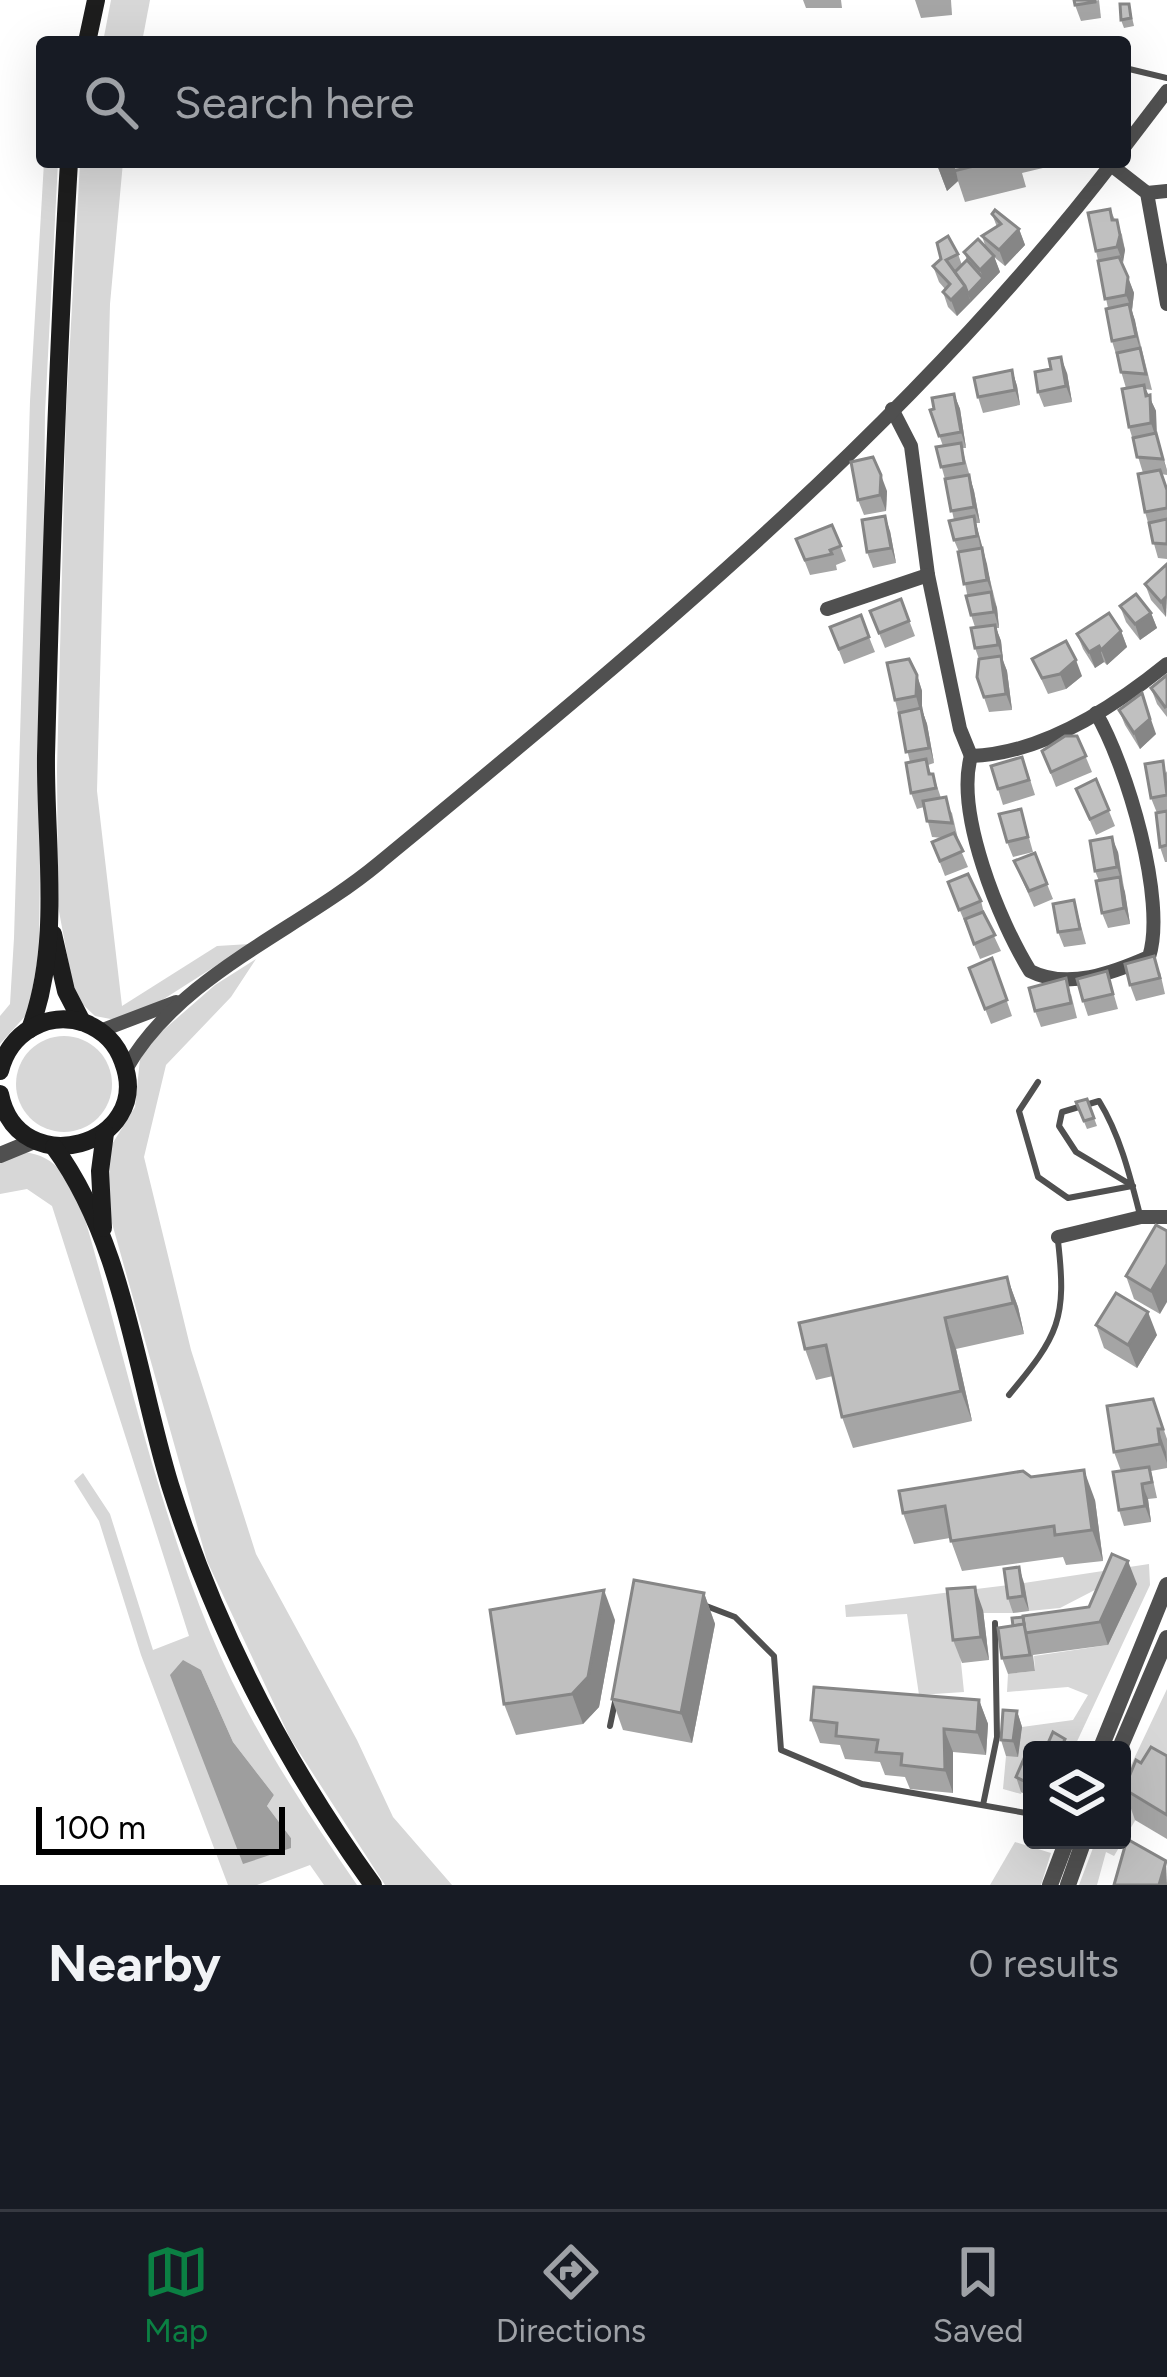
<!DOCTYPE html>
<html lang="en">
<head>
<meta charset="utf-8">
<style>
  body { margin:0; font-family:Figtree,sans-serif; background:#20242c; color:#f1f3f6 }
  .controls { position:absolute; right:36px; bottom:36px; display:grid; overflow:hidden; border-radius:12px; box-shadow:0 12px 48px #0002 }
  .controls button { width:108px; height:108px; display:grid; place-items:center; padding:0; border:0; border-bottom:3px solid #363941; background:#171b24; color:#f1f3f6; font:60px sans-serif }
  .scale { position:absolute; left:36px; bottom:30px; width:249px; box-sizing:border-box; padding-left:12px; border:6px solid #000; border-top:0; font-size:33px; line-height:42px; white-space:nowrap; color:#000; -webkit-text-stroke:9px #fff; paint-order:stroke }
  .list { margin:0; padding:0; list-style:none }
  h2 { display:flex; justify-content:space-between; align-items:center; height:156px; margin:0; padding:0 48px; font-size:51px }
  h2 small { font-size:39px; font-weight:400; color:#9ea1a6 }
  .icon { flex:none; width:66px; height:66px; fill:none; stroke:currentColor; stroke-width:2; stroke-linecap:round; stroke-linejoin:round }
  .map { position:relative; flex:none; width:1167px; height:1885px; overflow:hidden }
  .search { position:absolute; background:#171b24; box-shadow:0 12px 48px #0002; left:36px; right:36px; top:36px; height:132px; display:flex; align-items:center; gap:30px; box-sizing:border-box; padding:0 42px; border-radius:12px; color:#9ea1a6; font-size:45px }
  .sheet { height:324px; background:#171b24 }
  nav { display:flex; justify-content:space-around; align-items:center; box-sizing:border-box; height:168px; border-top:3px solid #363941; background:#171b24; font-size:33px; color:#9ea1a6 }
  nav a { display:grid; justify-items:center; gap:6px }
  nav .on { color:#0b8043 }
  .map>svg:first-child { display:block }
</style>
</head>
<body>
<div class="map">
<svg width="1167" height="1885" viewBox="0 0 1167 1885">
  <rect width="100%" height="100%" fill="#fff"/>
  <g fill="#d7d7d7" fill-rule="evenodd">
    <polygon points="111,0 150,0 142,42 103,42"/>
    <polygon points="44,162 58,162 45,413 39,952 28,1013 0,1044 0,1016 10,1004 14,938 30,401"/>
    <polygon points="80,162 123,162 110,304 97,791 122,1006 217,946 250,944 156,1004 116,1020 95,1016 75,997 58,906 57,769 66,414"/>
    <polygon points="256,959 231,997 166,1065 144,1157 191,1350 256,1554 357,1740 393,1817 452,1885 385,1885 290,1738 207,1561 108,1209 106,1154 135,1107 140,1059 152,1040 215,985"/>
    <circle cx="64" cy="1084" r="48"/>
    <path d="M22,1152C60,1155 69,1182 83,1212C124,1352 154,1497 210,1632C247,1723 302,1805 357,1885H324L310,1865L257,1885H228L141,1655L99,1521L74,1481L83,1473L110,1514L153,1650L189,1636L52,1206L27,1189L0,1194V1161ZM201,1670L233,1742L274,1795L267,1806L291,1838L243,1863Z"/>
    <polygon points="1149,1564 1150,1585 1073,1750 1032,1750 1032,1770 1021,1794 1003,1789 1006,1756 1018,1756 1022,1727 1073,1720 1088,1695 1068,1687 1007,1692 1008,1674 1035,1671 1034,1656 1108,1645 1120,1577 1060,1608 1029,1611 1024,1583"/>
    <polygon points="1009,1585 1013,1613 956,1613 964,1692 919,1695 907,1614 846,1617 845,1605"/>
    <polygon points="1167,1689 1167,1780 1145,1804 1114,1856 1106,1852 1097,1885 1079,1885 1096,1840 1122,1840 1122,1784"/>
    <polygon points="1015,1842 1051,1853 1041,1885 990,1885"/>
  </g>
  <polygon fill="#9e9e9e" points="183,1660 201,1670 233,1742 274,1795 267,1806 291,1838 291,1848 243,1864 170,1675"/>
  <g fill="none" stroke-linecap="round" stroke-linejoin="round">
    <g stroke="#505050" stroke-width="6">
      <polyline points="1125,68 1167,78"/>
      <polyline points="1038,1082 1019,1111 1038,1177 1068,1198 1132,1186"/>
      <path d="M1133,1186L1076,1152L1059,1126L1062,1112L1099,1101C1120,1135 1130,1176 1140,1215"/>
      <path d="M1009,1395C1059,1335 1067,1319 1058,1241"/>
      <polyline points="701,1604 735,1617 774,1656 781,1750 862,1784 1032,1814"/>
      <polyline points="610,1726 616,1697"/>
      <polyline points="983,1805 997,1737 995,1623"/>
    </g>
    <g stroke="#505050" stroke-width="14">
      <polyline points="1125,146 1167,91"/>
      <polyline points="1111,165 1147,193 1167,304"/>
      <polyline points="1147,193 1167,191"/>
      <polyline points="892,409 911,446 928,575 960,729 971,756"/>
      <polyline points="827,609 928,575"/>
      <path d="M971,756C955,813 999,921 1030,971C1067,990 1113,973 1149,957C1167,901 1127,766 1096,713"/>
      <path d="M971,756C1042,754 1114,707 1167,664"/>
      <polyline points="100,1031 176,1002"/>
      <path d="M126,1069C179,975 297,931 378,864C637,650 907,430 1113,162"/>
      <polyline points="1058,1237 1141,1217 1167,1217"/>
    </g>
    <g stroke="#505050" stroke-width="16">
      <polyline points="0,1155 34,1141"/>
      <polyline points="1100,1750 1167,1585"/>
      <polyline points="1119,1750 1167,1638"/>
      <polyline points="1050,1885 1067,1840"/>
      <polyline points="1068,1885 1084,1840"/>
    </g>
    <g stroke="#1d1d1d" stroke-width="18">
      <polyline points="87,42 96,0"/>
      <polyline points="53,934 66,991 82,1022"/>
      <path d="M30,1029C62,943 45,846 46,756C51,558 57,360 69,162"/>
      <path d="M0,1071C9,1033 47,1010 85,1023C103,1030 117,1044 123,1062C155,1146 18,1184 0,1094"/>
      <path d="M54,1147C124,1242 136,1374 170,1485C216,1630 284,1762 373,1885"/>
      <polyline points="103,1228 100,1171 105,1133"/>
    </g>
  </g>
  <g fill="#a5a5a5">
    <polygon points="803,0 841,0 842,8 806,8"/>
    <polygon points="915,0 951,0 952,15 921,18"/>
    <polygon points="1099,0 1101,18 1081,21 1075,5"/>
    <polygon points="1129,4 1134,26 1124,28 1121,20"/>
    <polygon points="936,162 1068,162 1022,173 1026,187 965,202 958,181 947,191"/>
    <polygon points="1110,209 1122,235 1125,250 1122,263 1134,293 1132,310 1152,390 1145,389 1156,411 1156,435 1167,470 1167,475 1161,474 1167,490 1167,559 1158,558 1145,512 1143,473 1129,427 1126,388 1112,341 1108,308 1096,251"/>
    <polygon points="992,214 1019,229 1025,245 1005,266 994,257 1000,272 957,316 948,307 943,292 945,289 939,282 933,266 958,254 962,265 967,260 964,252 986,248 982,236 997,227"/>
    <polygon points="1051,369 1067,373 1072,402 1044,407 1038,392"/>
    <polygon points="1012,370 1017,386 1020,405 983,413 978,397"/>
    <polygon points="954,394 960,409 966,448 962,448 974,491 980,523 976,523 997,608 999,628 996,628 1001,641 1003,660 1007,671 1012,710 989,712 977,677 979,659 975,648 975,627 971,615 959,552 954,540 954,520 945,479 936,447 943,446 930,410 934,409"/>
    <polygon points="887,491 886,511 864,515 858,500"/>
    <polygon points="832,525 846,561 836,565 837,570 810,575 796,539"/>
    <polygon points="890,531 896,563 873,568 867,552"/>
    <polygon points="1167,564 1166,617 1151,600 1145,584"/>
    <polygon points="901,599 915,636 885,648 870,611"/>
    <polygon points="1120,606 1151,613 1157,628 1140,640 1126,622"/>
    <polygon points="830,627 869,637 875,652 844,664"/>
    <polygon points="1121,631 1127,647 1107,665 1104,662 1095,668 1083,649 1077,634"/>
    <polygon points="1032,659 1082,676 1066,689 1048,694"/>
    <polygon points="917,675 922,691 922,710 927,724 934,763 928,765 931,774 933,774 941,798 952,813 958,839 956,839 968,867 945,876 932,842 943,838 932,837 924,807 917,809 911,793 910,762 895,700"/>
    <polygon points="1167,675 1167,717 1157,704 1151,688"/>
    <polygon points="1119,710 1156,734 1140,749 1125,725"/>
    <polygon points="1077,736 1092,772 1056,787 1042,751"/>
    <polygon points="1167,771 1167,862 1165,862 1160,847 1157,813 1151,798"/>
    <polygon points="1028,773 1035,795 1003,805 998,789"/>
    <polygon points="1096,779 1115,826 1096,835 1076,789"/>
    <polygon points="1021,809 1033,852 1013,857 1007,842"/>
    <polygon points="1118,852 1130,924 1108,928 1102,913 1099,881 1095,871"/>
    <polygon points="1014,861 1047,884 1053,899 1034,907"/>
    <polygon points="948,882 981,901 985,917 1001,951 980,959"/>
    <polygon points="1074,900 1086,944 1064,947 1058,932"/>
    <polygon points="992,958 1012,1016 991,1024 969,968"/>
    <polygon points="1107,971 1118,1009 1088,1016 1083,1001"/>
    <polygon points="1160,972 1165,994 1136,1001 1130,985"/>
    <polygon points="1071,994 1077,1018 1041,1027 1035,1011"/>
    <polygon points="1076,1102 1094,1118 1097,1126 1087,1129"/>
    <polygon points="1156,1225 1160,1314 1134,1299 1126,1276"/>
    <polygon points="1007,1277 1018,1307 1024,1334 956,1349 972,1421 853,1448 842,1417 833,1376 816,1380 805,1349"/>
    <polygon points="1096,1325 1157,1335 1137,1368 1104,1348"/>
    <polygon points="1153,1399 1167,1439 1167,1468 1151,1471 1157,1498 1148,1499 1151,1522 1124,1526 1119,1510 1121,1471 1114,1452"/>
    <polygon points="1031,1477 1095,1500 1103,1561 1066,1565 1063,1557 962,1571 950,1538 914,1544 903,1513"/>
    <polygon points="1024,1583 1029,1611 1013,1613 1008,1598"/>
    <polygon points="1137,1584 1108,1645 1033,1655 1035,1671 1008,1674 1002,1658 1013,1626 1089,1607"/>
    <polygon points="704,1593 715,1624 692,1743 623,1730 612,1699"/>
    <polygon points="983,1610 989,1660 962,1663 953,1640"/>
    <polygon points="615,1620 599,1707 583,1724 516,1735 504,1704"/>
    <polygon points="979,1700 988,1724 986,1755 953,1752 953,1793 910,1789 905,1777 885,1775 880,1762 845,1759 840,1745 820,1743 811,1720"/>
    <polygon points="1017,1711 1022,1727 1018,1757 1006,1756 1001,1740"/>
    <polygon points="1032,1750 1032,1798 1021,1792 1016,1777"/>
    <polygon points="1167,1756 1167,1839 1135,1820 1124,1789 1141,1763"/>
  </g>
  <g fill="#868686">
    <polygon points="936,162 954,162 958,181 947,191"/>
    <polygon points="1117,220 1125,250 1123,263 1117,247"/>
    <polygon points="1019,229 1025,245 1005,266 999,250"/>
    <polygon points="994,256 1000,272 971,302 968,294 983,278 980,270"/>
    <polygon points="1128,277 1134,293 1132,310 1126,295"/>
    <polygon points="965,286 971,302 957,316 951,300"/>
    <polygon points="1129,304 1135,320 1141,352 1136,336"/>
    <polygon points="1061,357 1067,373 1072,402 1066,386"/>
    <polygon points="1012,370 1017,386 1020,405 1015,390"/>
    <polygon points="1144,385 1156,411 1157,435 1167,471 1151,423"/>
    <polygon points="954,394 960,409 966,448 961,432"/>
    <polygon points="881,475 887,491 886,511 880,495"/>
    <polygon points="969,475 974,491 980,523 974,507"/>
    <polygon points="885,516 890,531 896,563 891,548"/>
    <polygon points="974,516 987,564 993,596 987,580"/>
    <polygon points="991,592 997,608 999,628 994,612"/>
    <polygon points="1167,596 1166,617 1161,602"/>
    <polygon points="1151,613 1157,628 1140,640 1135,624"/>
    <polygon points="995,625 1001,641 1003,660 998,645"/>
    <polygon points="1121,631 1127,647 1107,665 1101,650"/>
    <polygon points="1099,646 1104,662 1095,668 1089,652"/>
    <polygon points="1001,656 1007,671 1012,710 1006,694"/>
    <polygon points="1076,660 1082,676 1066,689 1060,674"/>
    <polygon points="917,675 922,691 922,710 927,724 934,763 916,696"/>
    <polygon points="1142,693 1156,734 1140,749 1134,733"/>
    <polygon points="1112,837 1118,852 1122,882 1117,867"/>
    <polygon points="1120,877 1125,892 1130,924 1124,908"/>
    <polygon points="1167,1264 1167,1302 1160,1314 1151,1291"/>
    <polygon points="1007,1277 1018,1307 1024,1334 1013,1303"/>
    <polygon points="1148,1312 1157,1335 1137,1368 1128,1345"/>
    <polygon points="945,1318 956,1349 972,1421 961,1391"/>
    <polygon points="1158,1429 1166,1452 1167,1463 1160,1444"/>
    <polygon points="1084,1470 1095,1500 1103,1561 1092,1530"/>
    <polygon points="1142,1484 1148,1499 1151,1522 1145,1506"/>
    <polygon points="1128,1561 1137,1584 1108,1645 1100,1622"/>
    <polygon points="1019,1567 1024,1583 1029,1611 1023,1596"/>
    <polygon points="975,1587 983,1610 989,1660 981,1637"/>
    <polygon points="604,1590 615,1620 599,1707 583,1724 572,1694"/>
    <polygon points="704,1593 715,1624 692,1743 681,1713"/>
    <polygon points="979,1700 988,1724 986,1755 977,1732"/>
    <polygon points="1017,1711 1022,1727 1018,1757 1013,1741"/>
    <polygon points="944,1729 953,1752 953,1793 945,1770"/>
    <polygon points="1166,1861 1167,1885 1159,1885"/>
  </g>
  <g fill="#c0c0c0" stroke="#868686" stroke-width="3">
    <polygon points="1074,0 1095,0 1095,2 1075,5"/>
    <polygon points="1120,4 1129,4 1131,18 1121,20"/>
    <polygon points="952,162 990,162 954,171"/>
    <polygon points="1110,209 1112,220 1117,220 1120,235 1117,247 1096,251 1088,213"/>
    <polygon points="995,210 1019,229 999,250 982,236 1001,224 992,214"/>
    <polygon points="948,236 958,254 946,260 965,286 951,300 943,292 950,284 933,266 941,259 937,243"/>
    <polygon points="978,239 994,256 980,270 964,252"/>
    <polygon points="1119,257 1128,277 1126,295 1105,299 1098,261"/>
    <polygon points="967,260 983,278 968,294 965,286 955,272"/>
    <polygon points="1129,304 1136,336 1112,341 1106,309"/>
    <polygon points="1140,348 1146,374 1121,372 1117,353"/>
    <polygon points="1061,357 1066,386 1038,392 1035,372 1051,369 1049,359"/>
    <polygon points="1012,370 1015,390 978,397 974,378"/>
    <polygon points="1144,385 1146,396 1150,395 1151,423 1129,427 1122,389"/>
    <polygon points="954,394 961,432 939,436 930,410 934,409 932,398"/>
    <polygon points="1156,433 1163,459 1137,457 1133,438"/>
    <polygon points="961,443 964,463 941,467 936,447"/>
    <polygon points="873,457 881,475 880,495 858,500 851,462"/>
    <polygon points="1160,470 1167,490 1167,508 1145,512 1138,474"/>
    <polygon points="969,475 974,507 951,511 945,479"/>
    <polygon points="885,516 891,548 867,552 862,520"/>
    <polygon points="974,516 977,536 954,540 949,521"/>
    <polygon points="1167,519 1167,544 1153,543 1149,523"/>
    <polygon points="832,525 841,546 830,550 832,554 805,560 796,539"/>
    <polygon points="982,548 987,580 964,584 958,552"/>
    <polygon points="1167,564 1167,596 1161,602 1145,584"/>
    <polygon points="991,592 994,612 971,615 966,596"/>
    <polygon points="1136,594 1151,613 1135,624 1120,606"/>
    <polygon points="901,599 909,621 879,633 870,611"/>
    <polygon points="1109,613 1121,631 1101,650 1099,646 1089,652 1077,634"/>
    <polygon points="861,615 869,637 839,649 830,627"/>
    <polygon points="995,625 998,645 975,648 971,628"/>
    <polygon points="1066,641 1076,660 1060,674 1042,678 1032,659"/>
    <polygon points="1001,656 1006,694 984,697 977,677 979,659"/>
    <polygon points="909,659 917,675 916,696 895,700 887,663"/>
    <polygon points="1167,675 1167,706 1165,707 1151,688"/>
    <polygon points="1142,693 1150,719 1134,733 1119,710"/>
    <polygon points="921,708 929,748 906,752 899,713"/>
    <polygon points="1065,736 1077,736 1086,756 1051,772 1042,751"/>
    <polygon points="1022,757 1029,780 998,789 991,766"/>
    <polygon points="926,759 929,774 933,774 936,788 911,793 906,763"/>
    <polygon points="1163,761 1167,795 1151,798 1145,764"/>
    <polygon points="1096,779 1109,810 1090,819 1076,789"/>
    <polygon points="946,797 952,823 927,821 923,801"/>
    <polygon points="1021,809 1028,837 1007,842 999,814"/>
    <polygon points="1167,811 1167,845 1160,847 1156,813"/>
    <polygon points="954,833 963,851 940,861 932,842"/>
    <polygon points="1112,837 1117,867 1095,871 1090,841"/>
    <polygon points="1035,853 1047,884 1029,891 1014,861"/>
    <polygon points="968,874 981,901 959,910 948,882"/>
    <polygon points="1120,877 1124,908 1102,913 1096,881"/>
    <polygon points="1074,900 1080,929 1058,932 1053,904"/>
    <polygon points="983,912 995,935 974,944 965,919"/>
    <polygon points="1154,956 1160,978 1130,985 1125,964"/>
    <polygon points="992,958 1007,1000 985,1009 969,968"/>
    <polygon points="1107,971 1113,994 1083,1001 1077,979"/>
    <polygon points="1066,978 1071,1003 1035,1011 1029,988"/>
    <polygon points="1087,1099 1094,1118 1084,1121 1076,1102"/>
    <polygon points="1156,1225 1167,1231 1167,1264 1151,1291 1126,1276"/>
    <polygon points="1007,1277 1013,1303 945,1318 961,1391 842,1417 826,1345 805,1349 799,1323"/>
    <polygon points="1116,1293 1148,1312 1128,1345 1096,1325"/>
    <polygon points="1153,1399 1163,1429 1158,1429 1160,1444 1114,1452 1107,1406"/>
    <polygon points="1149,1467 1152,1482 1142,1484 1145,1506 1119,1510 1113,1472"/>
    <polygon points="1084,1470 1092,1530 1055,1535 1054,1526 951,1541 945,1506 903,1513 899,1491 1023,1471 1031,1477"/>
    <polygon points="1112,1554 1128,1561 1100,1622 1025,1633 1023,1616 1089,1607"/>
    <polygon points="1019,1567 1023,1596 1008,1598 1004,1569"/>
    <polygon points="634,1580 704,1593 681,1713 612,1699"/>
    <polygon points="975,1587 981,1637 953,1640 947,1589"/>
    <polygon points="604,1590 588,1677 572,1694 504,1704 490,1610"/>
    <polygon points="1023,1617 1024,1624 1013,1626 1012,1618"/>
    <polygon points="1024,1624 1030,1655 1002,1658 998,1628"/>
    <polygon points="814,1687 979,1700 977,1732 944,1729 945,1770 901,1765 902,1754 876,1752 878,1740 836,1736 837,1723 811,1720"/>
    <polygon points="1003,1710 1017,1711 1013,1741 1001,1740"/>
    <polygon points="1053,1732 1065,1739 1060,1750 1045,1750"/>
    <polygon points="1029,1747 1034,1750 1032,1750 1032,1785 1016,1777"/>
    <polygon points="1151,1747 1167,1756 1167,1815 1124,1789 1136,1760 1141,1763"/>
    <polygon points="1127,1839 1166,1861 1159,1885 1114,1885"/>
  </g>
</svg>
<div class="controls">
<button><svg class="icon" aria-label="layers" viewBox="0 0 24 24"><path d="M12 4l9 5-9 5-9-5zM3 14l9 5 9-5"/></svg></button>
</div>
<div class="scale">100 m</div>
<div class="search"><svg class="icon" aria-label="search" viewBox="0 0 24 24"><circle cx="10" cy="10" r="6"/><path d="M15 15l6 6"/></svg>Search here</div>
</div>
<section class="sheet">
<h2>Nearby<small>0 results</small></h2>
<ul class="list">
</ul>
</section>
<nav>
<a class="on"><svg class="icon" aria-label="map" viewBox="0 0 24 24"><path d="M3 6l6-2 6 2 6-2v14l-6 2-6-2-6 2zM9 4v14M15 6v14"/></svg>Map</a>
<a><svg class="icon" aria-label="directions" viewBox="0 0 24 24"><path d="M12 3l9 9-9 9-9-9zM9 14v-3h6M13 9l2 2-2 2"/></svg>Directions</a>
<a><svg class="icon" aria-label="saved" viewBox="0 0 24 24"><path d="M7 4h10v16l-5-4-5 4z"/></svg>Saved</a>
</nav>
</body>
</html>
